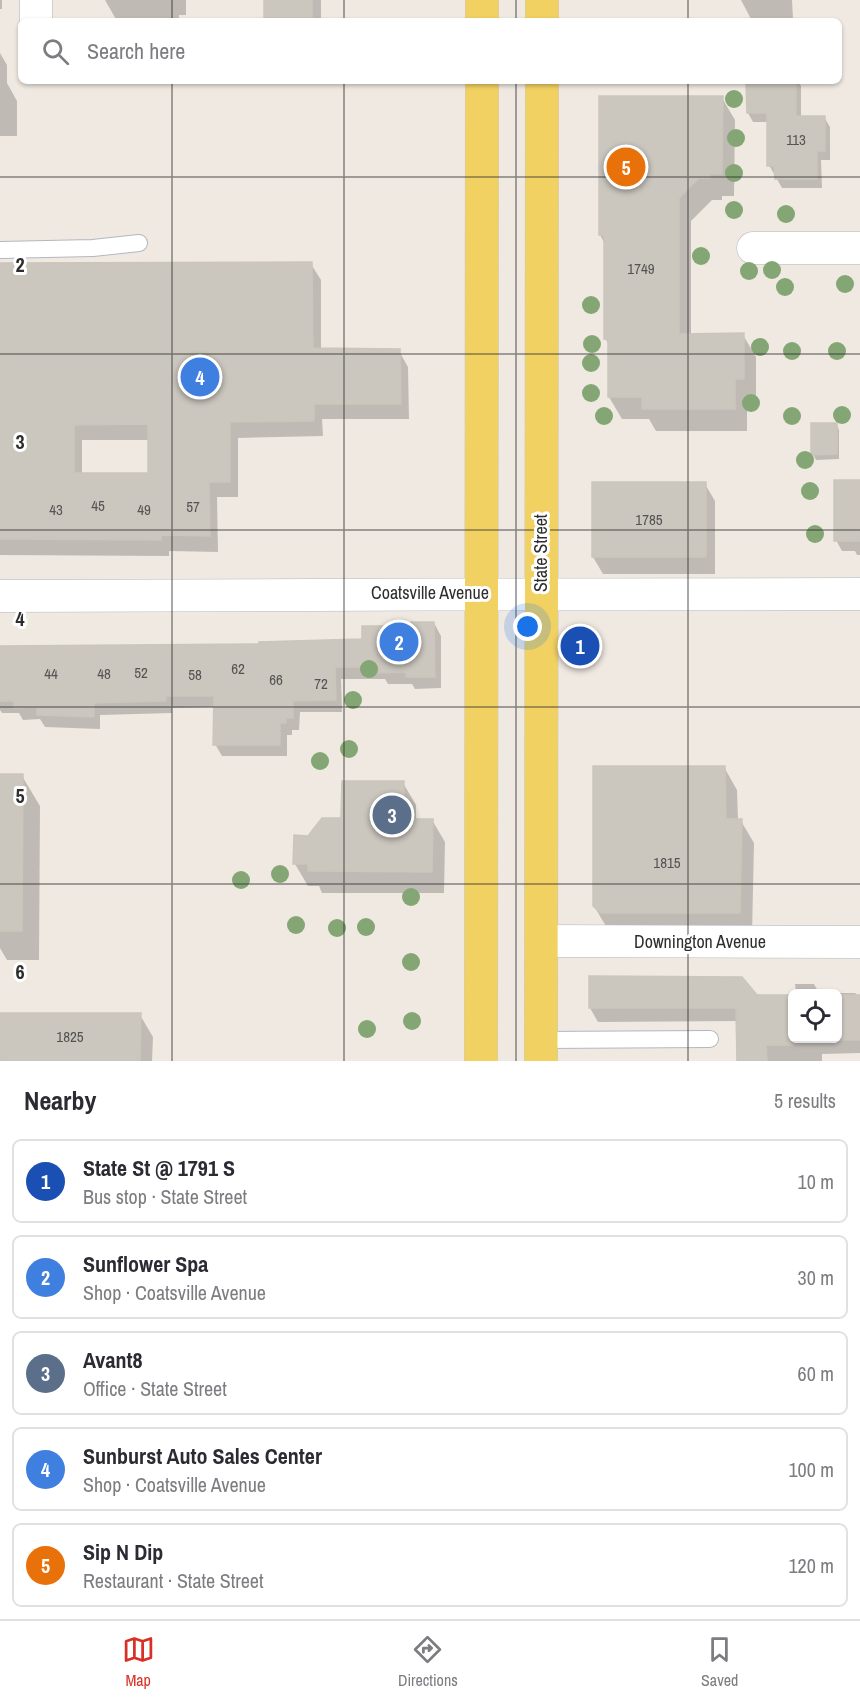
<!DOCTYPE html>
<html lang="en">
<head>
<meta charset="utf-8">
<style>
  body { margin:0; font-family:"Archivo Narrow",sans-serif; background:#f2f2f3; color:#2b2b33 }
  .controls { position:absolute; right:18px; bottom:18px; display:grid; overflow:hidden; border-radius:9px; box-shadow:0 2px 4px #0004 }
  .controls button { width:54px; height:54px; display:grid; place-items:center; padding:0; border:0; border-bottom:2px solid #e1e1e2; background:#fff; color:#2b2b33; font:30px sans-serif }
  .you { position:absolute; left:528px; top:627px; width:21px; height:21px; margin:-15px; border:4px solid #fff; border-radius:50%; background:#1a73e8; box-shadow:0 0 0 9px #1a73e833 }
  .badge { display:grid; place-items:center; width:39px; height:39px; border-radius:50%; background:#d93025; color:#fff; font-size:20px; font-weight:700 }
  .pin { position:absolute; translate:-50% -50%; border:3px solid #fff; box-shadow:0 2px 6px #0006 }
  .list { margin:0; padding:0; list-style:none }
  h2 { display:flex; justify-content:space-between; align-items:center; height:78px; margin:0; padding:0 24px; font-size:26px }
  h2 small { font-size:20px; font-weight:400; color:#7c7c81 }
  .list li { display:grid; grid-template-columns:39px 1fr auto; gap:18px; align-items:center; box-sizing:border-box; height:84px; margin:0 12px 12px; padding:0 12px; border:2px solid #e1e1e2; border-radius:9px }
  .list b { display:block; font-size:22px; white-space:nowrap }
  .list p { margin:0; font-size:20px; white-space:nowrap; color:#7c7c81 }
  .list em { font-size:20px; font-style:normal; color:#7c7c81 }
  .icon { flex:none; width:33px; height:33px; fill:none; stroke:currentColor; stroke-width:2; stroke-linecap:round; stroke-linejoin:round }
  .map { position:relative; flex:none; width:860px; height:1061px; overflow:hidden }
  .search { position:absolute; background:#fff; box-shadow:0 2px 4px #0004; left:18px; right:18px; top:18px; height:66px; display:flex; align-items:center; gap:15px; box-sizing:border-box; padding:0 21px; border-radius:9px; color:#7c7c81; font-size:22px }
  .sheet { height:558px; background:#fff }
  nav { display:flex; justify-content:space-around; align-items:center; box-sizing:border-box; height:84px; border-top:2px solid #e1e1e2; background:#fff; font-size:16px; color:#7c7c81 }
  nav a { display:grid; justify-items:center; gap:3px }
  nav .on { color:#d93025 }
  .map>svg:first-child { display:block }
</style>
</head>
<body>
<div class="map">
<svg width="860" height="1061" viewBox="0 0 860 1061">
  <rect width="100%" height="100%" fill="#efe9e1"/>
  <g fill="#0003" fill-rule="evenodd">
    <rect x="0" y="0" width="2" height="9"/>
    <polygon points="105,0 186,0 186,15 179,15 179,21 117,21"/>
    <rect x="266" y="0" width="55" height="21"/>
    <polygon points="741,0 792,0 793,19 751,19"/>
    <polygon points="0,53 7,65 7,83 17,101 17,136 0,136"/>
    <polygon points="748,81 798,81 801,86 801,118 824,117 830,127 830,160 821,160 822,188 782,188 769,165 768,122 753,122 748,113"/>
    <polygon points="601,98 722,98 735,120 734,196 722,196 722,200 712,200 691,221 691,335 743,335 756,357 756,401 747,401 747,431 656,431 649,419 622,419 609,397 609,345 605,338 605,244 600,235"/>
    <path d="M311,264L321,280V350L399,351L408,367L409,419H322L323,436L238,438V497H217L218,552L169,551V556L0,555V265ZM82,440H150V475H82Z"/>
    <polygon points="836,424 839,430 839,459 816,460 813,454"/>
    <polygon points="860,481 860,555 857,555 855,551 842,551 836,540"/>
    <polygon points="705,484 715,501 715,574 603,574 593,557"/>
    <polygon points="434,623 441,636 441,688 415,689 412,684 388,684 385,679 341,679 342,712 300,712 299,730 292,730 292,735 287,735 287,756 222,756 215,744 216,707 172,708 172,713 100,715 100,729 45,727 40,719 23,720 19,713 2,713 0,710 0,647 261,646 364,640"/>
    <polygon points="724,767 737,790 738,820 741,821 754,843 752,935 607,928 594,906"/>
    <polygon points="0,775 22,776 40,806 39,960 7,960 0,948"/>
    <polygon points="403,783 416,805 416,820 432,820 445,842 444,893 322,893 319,886 308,886 295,864 295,837 309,837"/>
    <polygon points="795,984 814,984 819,993 855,993 860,997 860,1053 822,1054 822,1061 738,1061 738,1021 598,1022 590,1008 792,997 792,1038 838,1038 838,993 796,993"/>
    <polygon points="0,1015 140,1015 153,1037 152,1061 0,1061"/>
  </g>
  <g fill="#cbc7bf" stroke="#cbc5ba" stroke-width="1.5" fill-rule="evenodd">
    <rect x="264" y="0" width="48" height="21"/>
    <polygon points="746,81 796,81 796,116 825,116 825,151 817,151 817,179 775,179 774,166 767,166 767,113 747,113"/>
    <polygon points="599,96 723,96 722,174 710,174 710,178 699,178 679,198 679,334 744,333 744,379 735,379 735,409 642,409 642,397 608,397 608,339 604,339 604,235 599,235"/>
    <path d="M312,262L313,348L400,349L401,404H314V421L230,422V482H209L210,536L161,535V540L0,539V263ZM148,424V473H74V425Z"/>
    <polygon points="811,423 837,423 837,454 811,455"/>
    <rect x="834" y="480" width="26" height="61"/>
    <rect x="592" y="482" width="114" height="75"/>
    <polygon points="411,622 434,622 435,677 406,677 406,672 379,673 379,667 335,667 336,700 293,701 293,718 286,718 286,723 280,723 280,745 213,745 214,696 166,696 166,701 94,703 94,717 37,715 37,707 14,708 14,701 0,701 0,646 259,644 259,642 362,639 362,626 411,626"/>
    <polygon points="593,766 725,766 726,819 742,819 740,913 601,913 593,906"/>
    <polygon points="0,774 23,774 22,931 0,931"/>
    <polygon points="342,781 404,781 404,819 433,819 432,872 308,871 308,864 293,864 294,835 308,836 322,818 341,818"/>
    <polygon points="589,976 742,977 757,995 792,995 792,1045 766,1045 767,1061 737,1061 736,1008 589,1008"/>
    <rect x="837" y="995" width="23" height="45"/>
    <polygon points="0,1013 141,1013 140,1061 0,1061"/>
  </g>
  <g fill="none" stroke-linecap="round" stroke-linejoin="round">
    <g stroke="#b4b7c1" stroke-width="18">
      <g id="lane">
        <polyline points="0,250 93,248 139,243"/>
        <polyline points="541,1040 710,1039"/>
      </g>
    </g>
    <g stroke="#b4b7c1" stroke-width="33">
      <g id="street">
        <polyline points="36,0 36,21"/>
        <polyline points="753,248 860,248"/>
        <path d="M0,596C287,594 573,595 860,594"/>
        <polyline points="541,941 860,942"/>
      </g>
    </g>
    <g stroke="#c9c9c9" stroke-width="34">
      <g id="primary">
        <polyline points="542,0 542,21"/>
        <polyline points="482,21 482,0"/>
        <polyline points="481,1061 482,81"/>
        <polyline points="541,1061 542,81"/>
      </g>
    </g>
    <use href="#lane" stroke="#fff" stroke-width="16"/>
    <use href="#street" stroke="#fff" stroke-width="32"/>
    <use href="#primary" stroke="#f2d163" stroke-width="33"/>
  </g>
  <g fill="#84a574">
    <circle cx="734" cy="99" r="9"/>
    <circle cx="736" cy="138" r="9"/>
    <circle cx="734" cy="173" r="9"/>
    <circle cx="734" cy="210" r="9"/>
    <circle cx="786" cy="214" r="9"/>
    <circle cx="701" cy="256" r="9"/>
    <circle cx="772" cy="270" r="9"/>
    <circle cx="749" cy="271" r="9"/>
    <circle cx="845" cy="284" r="9"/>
    <circle cx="785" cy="287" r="9"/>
    <circle cx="591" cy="305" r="9"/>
    <circle cx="592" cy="344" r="9"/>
    <circle cx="760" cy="347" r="9"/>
    <circle cx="792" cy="351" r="9"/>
    <circle cx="837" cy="351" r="9"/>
    <circle cx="591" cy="363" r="9"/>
    <circle cx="591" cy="393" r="9"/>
    <circle cx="751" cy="403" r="9"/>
    <circle cx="842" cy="415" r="9"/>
    <circle cx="604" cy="416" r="9"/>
    <circle cx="792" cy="416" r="9"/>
    <circle cx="805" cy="460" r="9"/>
    <circle cx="810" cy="491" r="9"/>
    <circle cx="815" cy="534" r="9"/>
    <circle cx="369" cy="669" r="9"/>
    <circle cx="353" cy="700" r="9"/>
    <circle cx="349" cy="749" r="9"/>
    <circle cx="320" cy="761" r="9"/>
    <circle cx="280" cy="874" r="9"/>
    <circle cx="241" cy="880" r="9"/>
    <circle cx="411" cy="897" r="9"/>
    <circle cx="296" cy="925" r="9"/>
    <circle cx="366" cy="927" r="9"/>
    <circle cx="337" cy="928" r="9"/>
    <circle cx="411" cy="962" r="9"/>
    <circle cx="412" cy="1021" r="9"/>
    <circle cx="367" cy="1029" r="9"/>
  </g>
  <path fill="none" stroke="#2e2e2e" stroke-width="1.5" stroke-opacity="0.55" d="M172,0V21M344,0V21M516,0V21M688,0V21M172,81V1061M344,81V1061M516,81V1061M688,81V1061M0,177H860M0,354H860M0,530H860M0,707H860M0,884H860"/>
  <g text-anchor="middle" stroke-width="6" stroke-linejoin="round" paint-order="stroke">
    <g font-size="15" fill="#555452">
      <text x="796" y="145">113</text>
      <text x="641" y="274">1749</text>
      <text x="98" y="511">45</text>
      <text x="193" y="512">57</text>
      <text x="56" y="515">43</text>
      <text x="144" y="515">49</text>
      <text x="649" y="525">1785</text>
      <text x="238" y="674">62</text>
      <text x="141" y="678">52</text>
      <text x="51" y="679">44</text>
      <text x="104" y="679">48</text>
      <text x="195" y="680">58</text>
      <text x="276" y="685">66</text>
      <text x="321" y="689">72</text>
      <text x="667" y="868">1815</text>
      <text x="70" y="1042">1825</text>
    </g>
    <g font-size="18" fill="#2e2e2e" stroke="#fff">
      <text transform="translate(541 553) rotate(-90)" y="6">State Street</text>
      <text x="430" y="599">Coatsville Avenue</text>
      <text x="700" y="948">Downington Avenue</text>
    </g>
  </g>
  <g font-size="20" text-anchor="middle" font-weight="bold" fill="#2e2e2e" stroke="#fff" stroke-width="6" stroke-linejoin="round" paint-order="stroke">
    <text x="20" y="272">2</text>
    <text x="20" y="449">3</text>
    <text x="20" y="626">4</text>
    <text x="20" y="803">5</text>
    <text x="20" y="979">6</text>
  </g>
</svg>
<div class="controls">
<button><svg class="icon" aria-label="locate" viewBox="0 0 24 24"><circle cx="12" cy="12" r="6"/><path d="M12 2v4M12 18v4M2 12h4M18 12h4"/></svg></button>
</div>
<div class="you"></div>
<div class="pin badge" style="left:580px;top:646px;background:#1a4fb4">1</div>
<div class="pin badge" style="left:399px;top:642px;background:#3f7fe0">2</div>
<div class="pin badge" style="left:392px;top:815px;background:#5c6f8a">3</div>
<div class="pin badge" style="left:200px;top:377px;background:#3f7fe0">4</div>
<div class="pin badge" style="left:626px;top:167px;background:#e8710a">5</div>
<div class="search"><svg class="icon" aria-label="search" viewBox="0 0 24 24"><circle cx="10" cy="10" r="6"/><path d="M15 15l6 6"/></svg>Search here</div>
</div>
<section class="sheet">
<h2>Nearby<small>5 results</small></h2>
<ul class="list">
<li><span class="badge" style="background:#1a4fb4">1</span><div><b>State St @ 1791 S</b><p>Bus stop · State Street</p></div><em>10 m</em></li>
<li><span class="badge" style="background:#3f7fe0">2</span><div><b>Sunflower Spa</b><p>Shop · Coatsville Avenue</p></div><em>30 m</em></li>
<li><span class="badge" style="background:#5c6f8a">3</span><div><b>Avant8</b><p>Office · State Street</p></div><em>60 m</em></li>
<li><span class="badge" style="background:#3f7fe0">4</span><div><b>Sunburst Auto Sales Center</b><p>Shop · Coatsville Avenue</p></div><em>100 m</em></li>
<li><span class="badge" style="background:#e8710a">5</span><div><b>Sip N Dip</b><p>Restaurant · State Street</p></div><em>120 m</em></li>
</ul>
</section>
<nav>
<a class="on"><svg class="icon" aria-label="map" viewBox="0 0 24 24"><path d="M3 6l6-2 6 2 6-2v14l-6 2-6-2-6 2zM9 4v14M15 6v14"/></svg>Map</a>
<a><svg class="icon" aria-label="directions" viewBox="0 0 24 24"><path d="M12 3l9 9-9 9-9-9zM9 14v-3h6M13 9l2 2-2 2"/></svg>Directions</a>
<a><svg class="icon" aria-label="saved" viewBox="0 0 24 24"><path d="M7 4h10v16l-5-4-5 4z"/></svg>Saved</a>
</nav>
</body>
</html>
